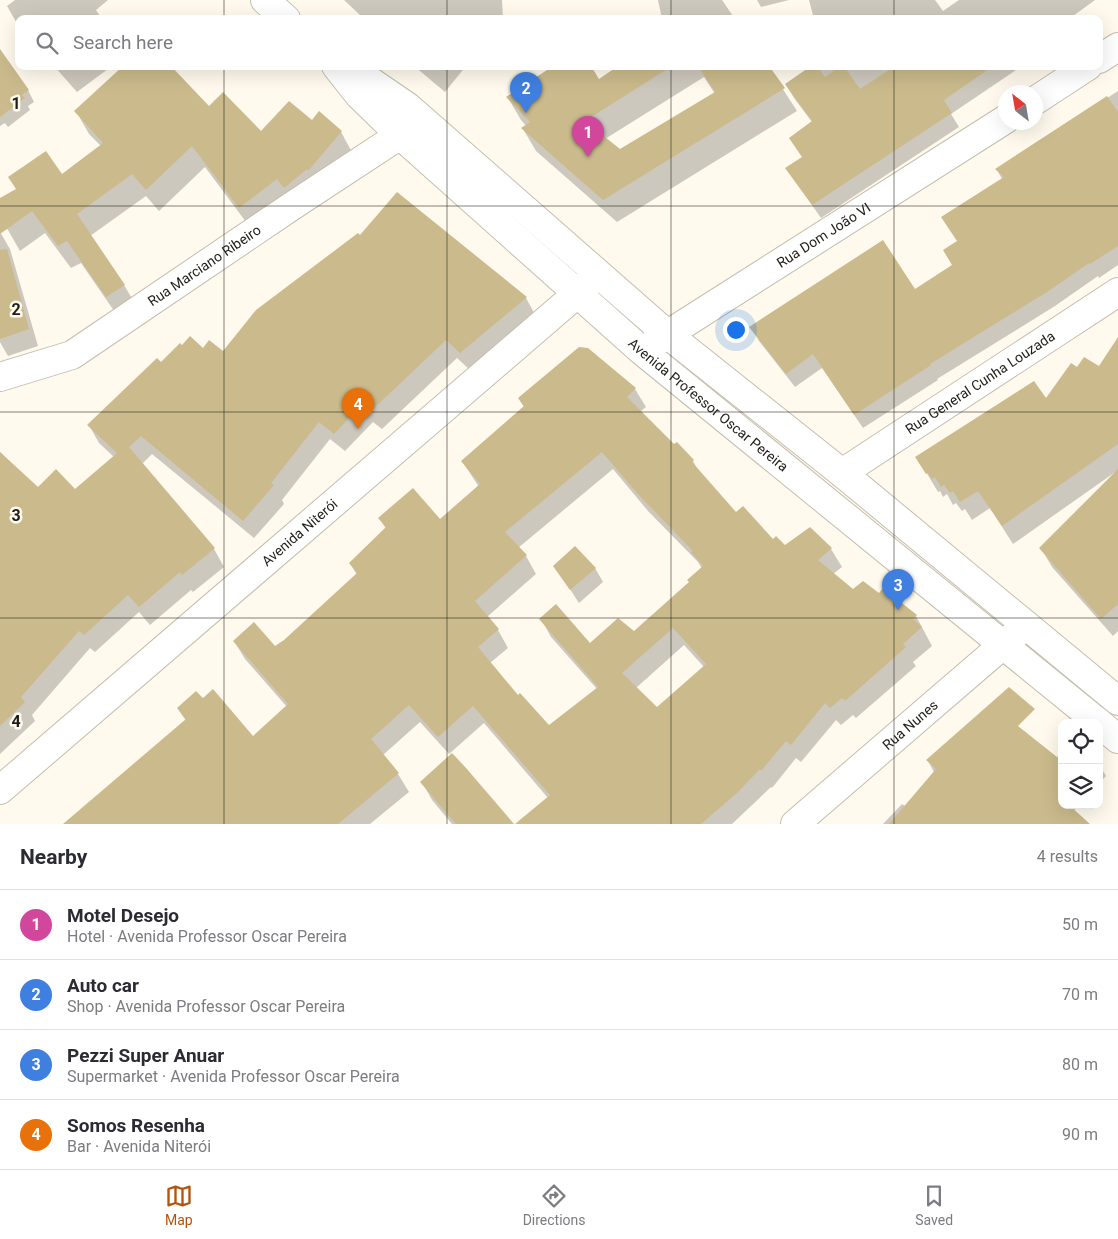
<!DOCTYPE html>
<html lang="en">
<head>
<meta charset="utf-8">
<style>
  body { margin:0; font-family:Roboto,sans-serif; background:#f2f2f3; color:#2b2b33 }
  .controls { position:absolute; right:15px; bottom:15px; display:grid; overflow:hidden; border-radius:10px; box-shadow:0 5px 20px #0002 }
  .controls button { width:45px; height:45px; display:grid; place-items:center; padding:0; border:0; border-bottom:1px solid #e1e1e2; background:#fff; color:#2b2b33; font:25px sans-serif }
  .compass { position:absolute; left:998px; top:85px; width:45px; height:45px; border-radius:50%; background:#fff; box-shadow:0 5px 20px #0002; rotate:329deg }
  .you { position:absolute; left:735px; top:329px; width:18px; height:18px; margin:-12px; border:4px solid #fff; border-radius:50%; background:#1a73e8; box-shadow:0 0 0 8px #1a73e833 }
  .badge { display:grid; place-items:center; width:32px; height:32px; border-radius:50%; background:#b45309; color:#fff; font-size:16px; font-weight:700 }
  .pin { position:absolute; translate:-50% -41px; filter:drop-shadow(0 1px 2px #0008) }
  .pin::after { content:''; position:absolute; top:26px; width:18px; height:15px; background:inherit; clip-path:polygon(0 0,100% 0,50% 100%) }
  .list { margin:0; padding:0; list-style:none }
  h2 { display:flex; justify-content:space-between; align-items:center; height:65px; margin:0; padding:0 20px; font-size:21px }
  h2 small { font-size:16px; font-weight:400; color:#7c7c81 }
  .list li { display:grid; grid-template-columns:32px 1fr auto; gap:15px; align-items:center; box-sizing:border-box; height:70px; padding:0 20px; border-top:1px solid #e1e1e2 }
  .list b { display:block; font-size:19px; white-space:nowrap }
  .list p { margin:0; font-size:16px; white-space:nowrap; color:#7c7c81 }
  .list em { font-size:16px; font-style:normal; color:#7c7c81 }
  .icon { flex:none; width:28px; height:28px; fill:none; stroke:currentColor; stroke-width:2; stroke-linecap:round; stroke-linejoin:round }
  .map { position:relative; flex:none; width:1118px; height:824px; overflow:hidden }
  .search { position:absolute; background:#fff; box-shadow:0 5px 20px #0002; left:15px; right:15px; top:15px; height:55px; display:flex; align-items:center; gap:12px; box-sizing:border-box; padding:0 18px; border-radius:10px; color:#7c7c81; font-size:19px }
  .sheet { height:345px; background:#fff }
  nav { display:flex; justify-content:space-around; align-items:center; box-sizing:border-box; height:70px; border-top:1px solid #e1e1e2; background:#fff; font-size:14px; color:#7c7c81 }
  nav a { display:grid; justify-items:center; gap:2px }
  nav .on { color:#b45309 }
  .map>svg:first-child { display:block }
</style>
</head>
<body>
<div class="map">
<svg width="1118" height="824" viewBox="0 0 1118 824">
  <rect width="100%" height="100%" fill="#fffaed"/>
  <g fill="#0003" fill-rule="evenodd">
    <polygon points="15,0 108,0 96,10 102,19 19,19 19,27 7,6"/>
    <polygon points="344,0 502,0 503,19 360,19 362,17"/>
    <polygon points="658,0 722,0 735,19 662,19"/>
    <polygon points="757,0 789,0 761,7"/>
    <polygon points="809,0 935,0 943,11 959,0 1095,0 1069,19 814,19"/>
    <polygon points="54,66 112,66 77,92"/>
    <polygon points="414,66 466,66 445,92"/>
    <path d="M621,66H768L797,111L617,222L536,151L523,129L526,126L521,120L508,98L599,80ZM704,77L715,94L619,150L605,139Z"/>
    <polygon points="813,66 1022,66 951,114 959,127 821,218 787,169 803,158 790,138 812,122 794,98 786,85"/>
    <polygon points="0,80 28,90 34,102 28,106 30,110 8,127 5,123 0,126"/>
    <polygon points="1118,91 1118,265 1099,278 1098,276 1055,306 937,379 938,380 863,428 822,368 795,387 759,341 751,327 915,291 953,265 958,242 1002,179 997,170"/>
    <polygon points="209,108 261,133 312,122 341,132 353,154 252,230 205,167 159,211 146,196 90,236 124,285 137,307 119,318 81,263 71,268 45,233 20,251 0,216 0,200 61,176 101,146 89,134 76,111"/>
    <polygon points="398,194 526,298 536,316 471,371 457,358 382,429 373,422 345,451 330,439 282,500 284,504 254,538 152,454 142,464 214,549 224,567 193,592 191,590 150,625 139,612 95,652 90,648 32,715 35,721 0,754 0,452 38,489 75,490 114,457 99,443 89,425 161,364 203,350 223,353 360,237"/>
    <polygon points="0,232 10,249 38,346 8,356 0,342"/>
    <polygon points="1118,339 1118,631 1113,636 1052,567 1041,548 1115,474 1114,473 1013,544 990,508 972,520 965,509 962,511 956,503 953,505 947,494 943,497 940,491 938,492 917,457 1045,401 1077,369 1099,368"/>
    <path d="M635,389L646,407L640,412L674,446L693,461L700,474L736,514L773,541L785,547L809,529L831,549L842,567L833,574L853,591L880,595L916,616L932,646L913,662L916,666L856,718L853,715L841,725L836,720L801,762L796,758L772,788L771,787L732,824H517L548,798L484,723L449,754L420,722L383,755L398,774L409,792L370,824H65L186,721L178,709L253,737L287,707L245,659L234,641L274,648L284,641L357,575L350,563L386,529L379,518L440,521L479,487L462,461L524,407L519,399ZM613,469L648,511L698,562L702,569L690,583L635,633L590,645L541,619L551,637L597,689L548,727L518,696L490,663L508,648L498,630L487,617L536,574L526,556L518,548ZM684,645L704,667L657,709L636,688Z"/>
    <polygon points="555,566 595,568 603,582 579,603"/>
    <polygon points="1062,752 1062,805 1079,805 1074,811 1088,824 883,824 902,804 905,806 934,772 928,761 1056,758"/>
    <polygon points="1099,764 1106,776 1099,783"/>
    <polygon points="422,782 512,824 452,824 432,800"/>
  </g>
  <g fill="#caba8c" fill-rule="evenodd">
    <polygon points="0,49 29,90 22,95 25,98 0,117"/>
    <polygon points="123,66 171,66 209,106 223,92 261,131 289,101 312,120 319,111 342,131 308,171 307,169 284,188 277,179 239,208 192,146 146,190 132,174 77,214 125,285 106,297 67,241 58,246 32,211 0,234 0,198 16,189 8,177 46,151 62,174 103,143 74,111"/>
    <polygon points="553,66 591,66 599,79 618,66 672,66 585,121 620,149 715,92 698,66 769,66 785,88 603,200 521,128 530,122 506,97"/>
    <polygon points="811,66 817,66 825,77 840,66 844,66 860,89 895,66 993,66 944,100 952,113 812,205 785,168 802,157 789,138 812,121 785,84"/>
    <polygon points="1107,96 1118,112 1118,246 1090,264 1089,263 1047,292 930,364 931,365 854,415 813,354 786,374 749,327 883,240 915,289 952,265 943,250 957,241 941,217 1004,177 995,169"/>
    <polygon points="397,192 527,297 460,353 446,340 371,411 362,404 334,434 319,422 271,483 274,485 243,521 141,436 129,447 215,548 182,575 180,572 139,607 128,595 84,635 79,631 21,697 25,702 0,726 0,452 38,487 56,469 75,489 117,453 87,425 157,358 161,362 180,343 182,345 190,336 203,348 209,340 223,351 256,310 358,233 360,235"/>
    <polygon points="7,249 29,329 0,339 0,250"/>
    <polygon points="1118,337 1118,444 1002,526 978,491 960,502 953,491 950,493 944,485 941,487 935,477 932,479 928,473 926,474 915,457 1034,381 1046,398 1071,363 1077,367 1084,357 1099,366"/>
    <path d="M579,347L588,348L636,388L627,397L674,444L677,442L694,460L692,462L736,512L743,506L773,539L776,536L785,545L810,527L832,548L818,560L853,589L863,581L879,593L883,588L917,615L913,619L922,627L903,644L906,647L845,701L842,698L830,708L825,703L791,745L786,741L761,771L760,769L737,793L701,824H515L550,795L473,706L438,737L409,705L371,739L399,773L338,824H63L186,719L177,708L196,691L203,698L213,689L253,736L288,704L233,641L254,622L275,646L284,640L357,573L349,563L386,527L378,518L413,488L440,519L480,484L461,461L524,406L518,398ZM602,452L637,493L693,551L691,552L703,566L687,580L689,582L634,631L618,618L590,643L556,604L539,619L598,687L549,725L520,693L518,695L478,647L499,629L475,601L527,555L505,532ZM673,628L706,664L657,707L622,673Z"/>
    <polygon points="1118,469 1118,604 1101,619 1039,548"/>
    <polygon points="575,546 596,568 570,590 553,566"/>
    <polygon points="1009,687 1035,709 1018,726 1062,761 1062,805 1069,805 1090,824 889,824 936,769 926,760"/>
    <polygon points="452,753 466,768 514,824 456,824 420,782"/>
  </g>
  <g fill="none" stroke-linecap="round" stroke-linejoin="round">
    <g stroke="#c4beae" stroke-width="30">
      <g id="street">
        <path id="s1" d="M0,377L72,355L292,206L400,135"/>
        <path id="s2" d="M842,473L1118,292"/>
        <path id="s3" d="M795,824L1026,625"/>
      </g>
    </g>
    <g stroke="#c4beae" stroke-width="30">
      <g id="secondary">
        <polyline points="265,0 286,19"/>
        <polyline points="1099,59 1118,47"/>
        <path id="s4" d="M336,66L359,95L400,135L642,351L1099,723"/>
        <polyline points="344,66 370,81 408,107 667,334 842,473 1118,701"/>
        <polyline points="1036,100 1088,66"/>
        <path id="s5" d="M654,343L1006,119"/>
        <polyline points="1099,723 1118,739"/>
        <path id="s6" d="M0,790L578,293L591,280"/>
      </g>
    </g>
    <use href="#street" stroke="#fff" stroke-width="28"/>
    <use href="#secondary" stroke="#fff" stroke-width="28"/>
  </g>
  <path fill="none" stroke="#1f1d17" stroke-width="1" stroke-opacity="0.55" d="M224,0V19M447,0V19M671,0V19M894,0V19M224,66V824M447,66V824M671,66V824M894,66V824M0,206H1118M0,412H1118M0,618H1118"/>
  <g text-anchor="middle" stroke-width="5" stroke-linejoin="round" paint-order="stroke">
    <g font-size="14" fill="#1f1d17" stroke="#fffaed">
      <text dy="5" stroke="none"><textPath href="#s5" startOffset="201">Rua Dom João VI</textPath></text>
      <text dy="5" stroke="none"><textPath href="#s1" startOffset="235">Rua Marciano Ribeiro</textPath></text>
      <text dy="5" stroke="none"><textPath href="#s2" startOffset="165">Rua General Cunha Louzada</textPath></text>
      <text dy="5" stroke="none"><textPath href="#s4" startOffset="504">Avenida Professor Oscar Pereira</textPath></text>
      <text dy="5" stroke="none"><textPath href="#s6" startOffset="395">Avenida Niterói</textPath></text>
      <text dy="5" stroke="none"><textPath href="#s3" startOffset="152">Rua Nunes</textPath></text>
    </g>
  </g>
  <g font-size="16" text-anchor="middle" font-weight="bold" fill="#1f1d17" stroke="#fffaed" stroke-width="5" stroke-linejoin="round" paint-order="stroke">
    <text x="16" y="109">1</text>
    <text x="16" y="315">2</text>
    <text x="16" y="521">3</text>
    <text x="16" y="727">4</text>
  </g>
</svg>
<div class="controls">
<button><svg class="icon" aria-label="locate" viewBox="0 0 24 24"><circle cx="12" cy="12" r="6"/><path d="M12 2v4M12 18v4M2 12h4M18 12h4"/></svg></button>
<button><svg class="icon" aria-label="layers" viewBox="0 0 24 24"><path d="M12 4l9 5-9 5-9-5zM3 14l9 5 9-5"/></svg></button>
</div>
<svg class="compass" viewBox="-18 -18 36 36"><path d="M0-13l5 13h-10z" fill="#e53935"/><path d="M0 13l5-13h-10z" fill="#7c7c81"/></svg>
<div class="you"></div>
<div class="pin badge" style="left:588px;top:157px;background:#d1479c">1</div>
<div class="pin badge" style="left:526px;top:113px;background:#3f7fe0">2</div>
<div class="pin badge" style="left:898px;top:610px;background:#3f7fe0">3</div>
<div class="pin badge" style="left:358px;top:429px;background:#e8710a">4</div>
<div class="search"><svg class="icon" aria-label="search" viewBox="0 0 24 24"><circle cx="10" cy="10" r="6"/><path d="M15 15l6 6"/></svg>Search here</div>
</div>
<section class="sheet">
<h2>Nearby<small>4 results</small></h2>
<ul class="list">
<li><span class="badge" style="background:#d1479c">1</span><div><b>Motel Desejo</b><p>Hotel · Avenida Professor Oscar Pereira</p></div><em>50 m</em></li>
<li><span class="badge" style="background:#3f7fe0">2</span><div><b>Auto car</b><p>Shop · Avenida Professor Oscar Pereira</p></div><em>70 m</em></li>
<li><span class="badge" style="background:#3f7fe0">3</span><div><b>Pezzi Super Anuar</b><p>Supermarket · Avenida Professor Oscar Pereira</p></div><em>80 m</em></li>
<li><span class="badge" style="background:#e8710a">4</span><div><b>Somos Resenha</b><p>Bar · Avenida Niterói</p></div><em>90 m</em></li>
</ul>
</section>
<nav>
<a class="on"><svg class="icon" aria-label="map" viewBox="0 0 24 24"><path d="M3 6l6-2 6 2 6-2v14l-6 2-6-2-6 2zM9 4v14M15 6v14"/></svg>Map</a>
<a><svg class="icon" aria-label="directions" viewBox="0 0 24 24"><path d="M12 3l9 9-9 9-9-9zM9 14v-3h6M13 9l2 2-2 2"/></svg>Directions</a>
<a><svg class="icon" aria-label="saved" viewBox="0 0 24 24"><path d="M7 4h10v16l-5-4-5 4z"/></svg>Saved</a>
</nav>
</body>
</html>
